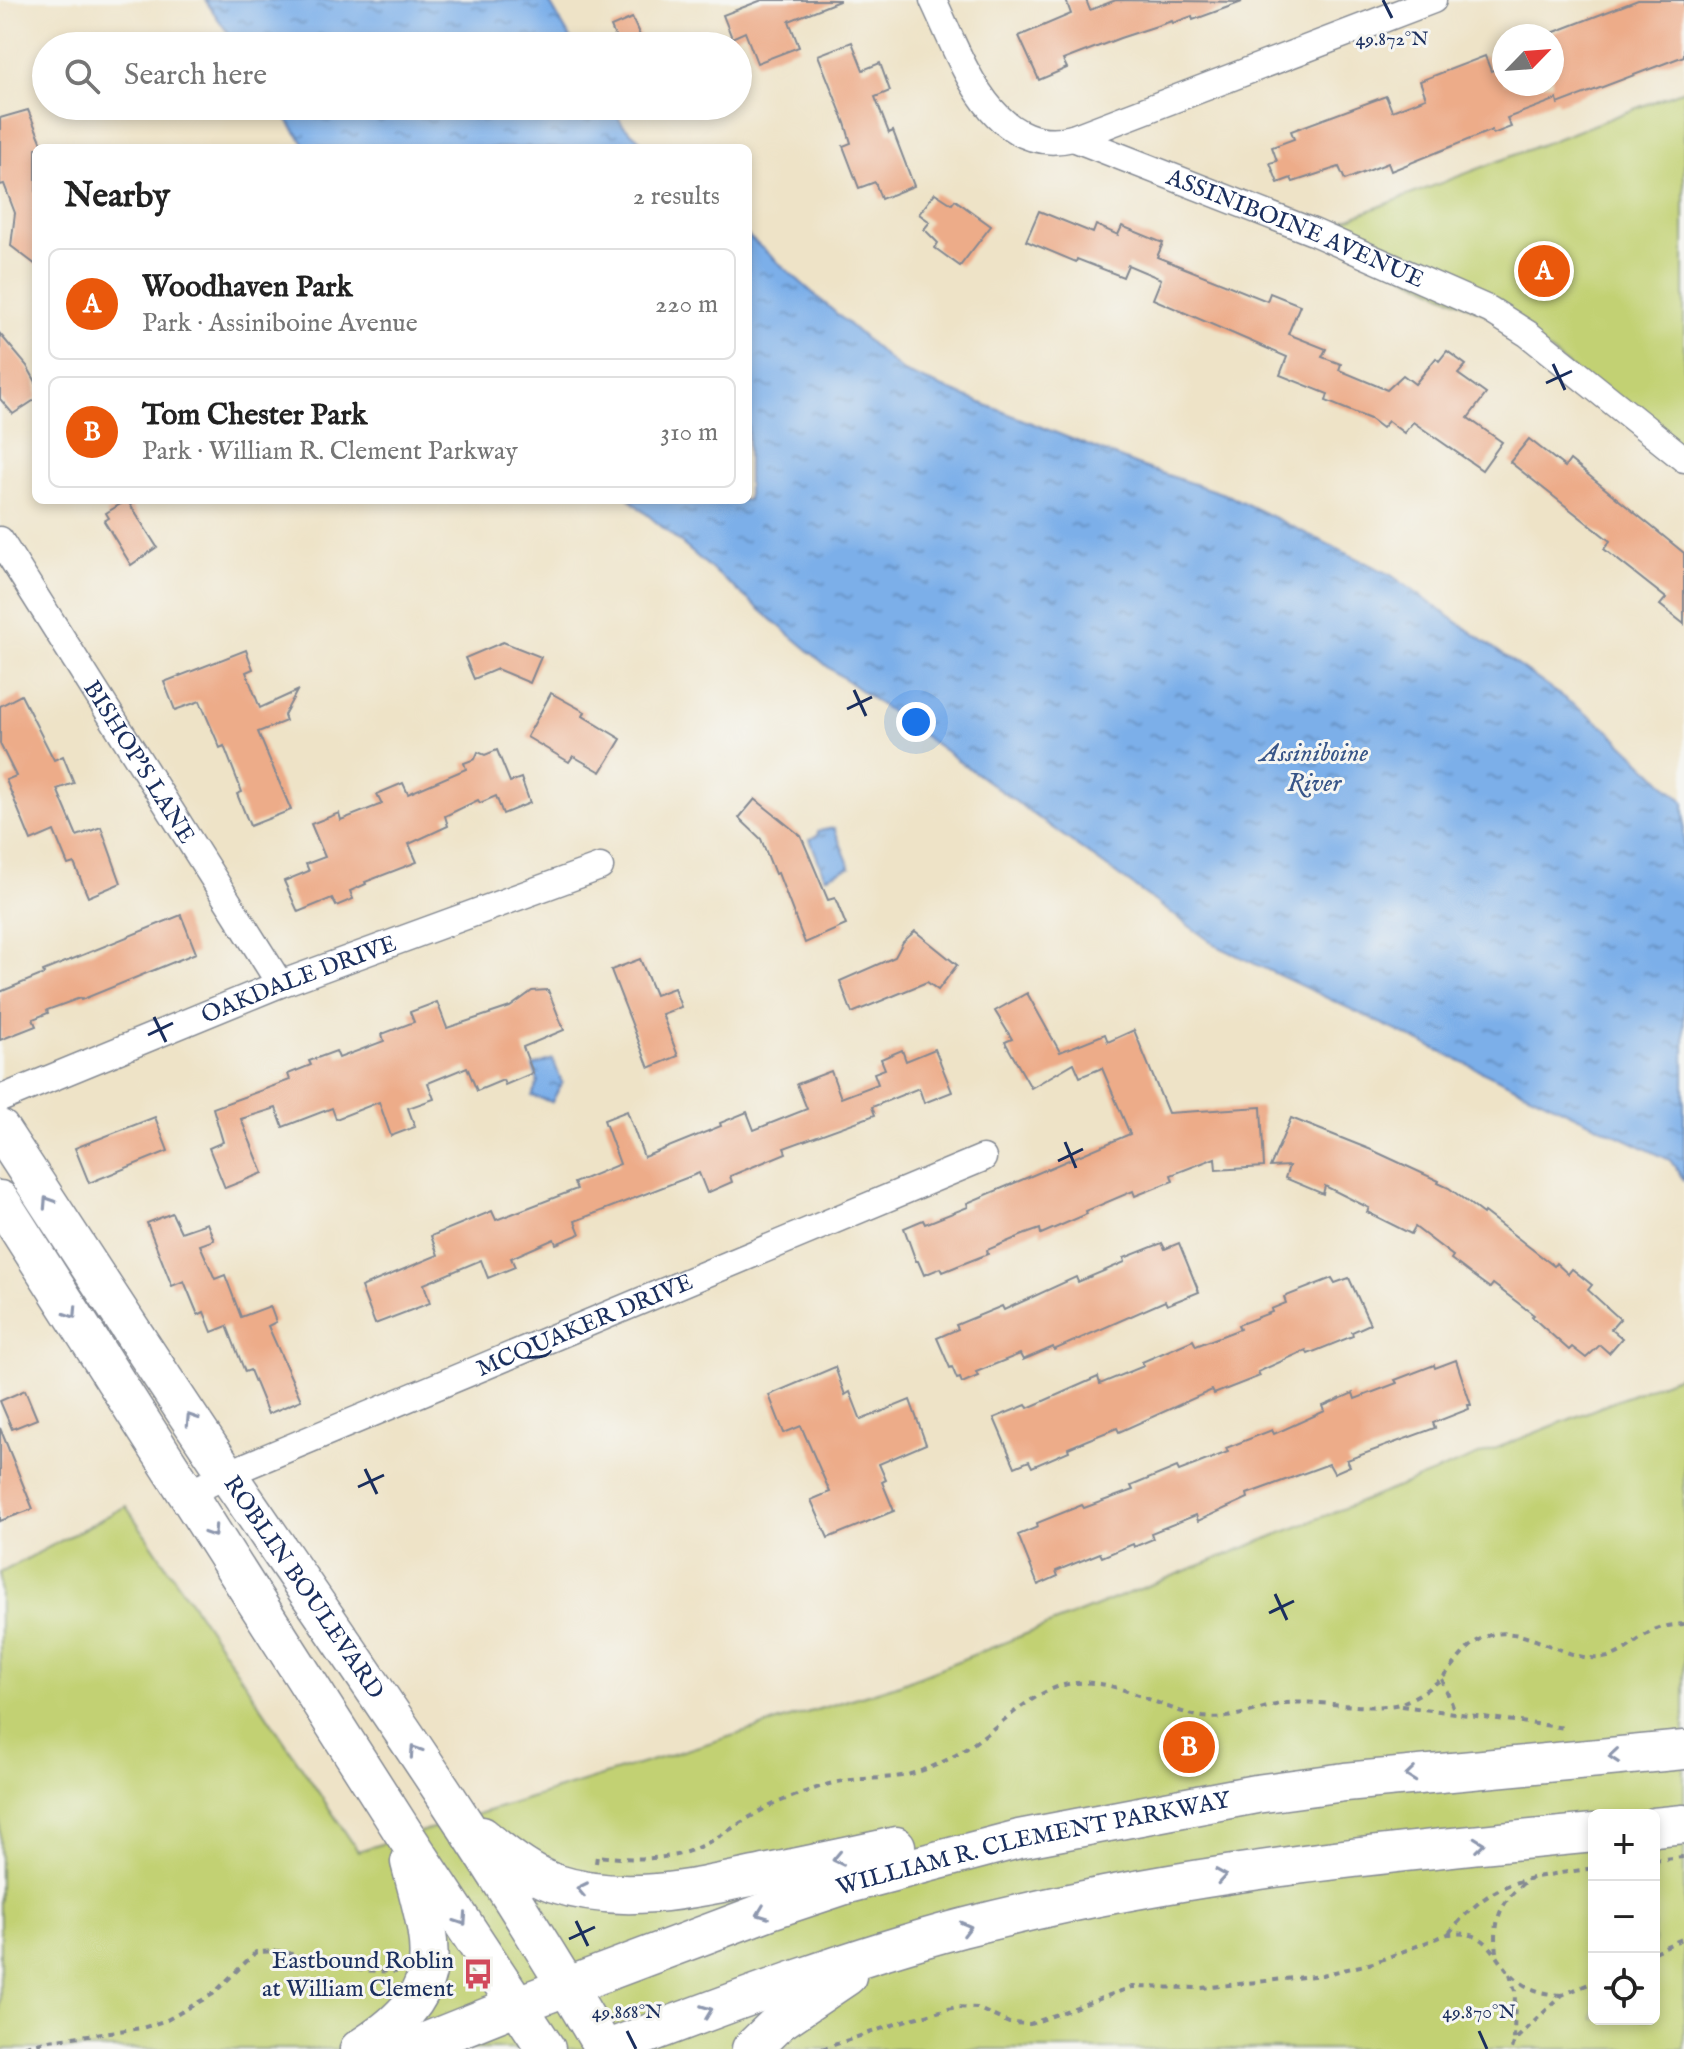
<!DOCTYPE html>
<html lang="en">
<head>
<meta charset="utf-8">
<style>
  body { margin:0; font-family:"IM FELL English",serif; background:#f6f6f6; color:#222 }
  .controls { position:absolute; right:24px; bottom:24px; display:grid; overflow:hidden; border-radius:12px; box-shadow:0 4px 12px #0003 }
  .controls button { width:72px; height:72px; display:grid; place-items:center; padding:0; border:0; border-bottom:2px solid #e0e0e0; background:#fff; color:#222; font:40px sans-serif }
  .compass { position:absolute; left:1492px; top:24px; width:72px; height:72px; border-radius:50%; background:#fff; box-shadow:0 4px 12px #0003; rotate:65deg }
  .you { position:absolute; left:916px; top:722px; width:28px; height:28px; margin:-20px; border:6px solid #fff; border-radius:50%; background:#1a73e8; box-shadow:0 0 0 12px #1a73e833 }
  .badge { display:grid; place-items:center; width:52px; height:52px; border-radius:50%; background:#ea580c; color:#fff; font-size:26px; font-weight:700 }
  .pin { position:absolute; translate:-50% -50%; border:4px solid #fff; box-shadow:0 2px 8px #0006 }
  .list { margin:0; padding:0; list-style:none }
  h2 { display:flex; justify-content:space-between; align-items:center; height:104px; margin:0; padding:0 32px; font-size:34px }
  h2 small { font-size:26px; font-weight:400; color:#767676 }
  .list li { display:grid; grid-template-columns:52px 1fr auto; gap:24px; align-items:center; box-sizing:border-box; height:112px; margin:0 16px 16px; padding:0 16px; border:2px solid #e0e0e0; border-radius:12px }
  .list b { display:block; font-size:30px; white-space:nowrap }
  .list p { margin:0; font-size:26px; white-space:nowrap; color:#767676 }
  .list em { font-size:26px; font-style:normal; color:#767676 }
  .icon { flex:none; width:44px; height:44px; fill:none; stroke:currentColor; stroke-width:2; stroke-linecap:round; stroke-linejoin:round }
  .map { position:relative; flex:none; width:1684px; height:2049px; overflow:hidden }
  .search { position:absolute; background:#fff; box-shadow:0 4px 12px #0003; left:32px; top:32px; width:720px; height:88px; display:flex; align-items:center; gap:20px; box-sizing:border-box; padding:0 28px; border-radius:44px; color:#767676; font-size:30px }
  .panel { position:absolute; background:#fff; box-shadow:0 4px 12px #0003; left:32px; top:144px; width:720px; height:360px; border-radius:12px }
  .map>svg:first-child { display:block }
</style>
</head>
<body>
<div class="map">
<svg width="1684" height="2049" viewBox="0 0 1684 2049">
  <defs>
    <pattern id="water-ripples" width="26" height="14" patternUnits="userSpaceOnUse" patternTransform="scale(2)"><rect width="26" height="14" fill="#7cafe9"/><path d="M2 4q2-2 4 0t4 0M15 11q2-2 4 0t4 0" fill="none" stroke="#658fc0"/></pattern>
  </defs>
  <rect width="100%" height="100%" fill="#f6f6f2"/>
  <filter id="ink" filterUnits="userSpaceOnUse"><feTurbulence type="fractalNoise" baseFrequency=".0125" numOctaves="2"/><feDisplacementMap in="SourceGraphic" scale="16" xChannelSelector="R" yChannelSelector="G"/><feConvolveMatrix kernelMatrix="1 2 1 2 8 2 1 2 1" color-interpolation-filters="sRGB"/></filter>
  <filter id="wash" filterUnits="userSpaceOnUse"><feTurbulence type="fractalNoise" baseFrequency=".006" numOctaves="4" result="noise"/><feDisplacementMap in="SourceGraphic" scale="32" xChannelSelector="R" yChannelSelector="G"/><feGaussianBlur stdDeviation="1.8" result="paint"/><feColorMatrix in="noise" values="0 0 0 0 0 0 0 0 0 0 0 0 0 0 0 0 0 1.4 0 .05"/><feComposite in="paint" operator="in"/></filter>
  <g filter="url(#wash)">
    <rect width="100%" height="100%" fill="#eee3c7"/>
    <g fill="#c2d173" stroke="#6e8068" stroke-width="2" fill-rule="evenodd">
      <polygon points="1684,90 1684,459 1528,334 1313,232"/>
      <path d="M1684,1374V2049H0V1573L126,1506L358,1851L897,1685ZM1594,1815H1654V2019H1594Z"/>
    </g>
    <g fill="url(#water-ripples)" stroke="#4c6fa4" stroke-width="2">
      <polygon points="205,0 548,0 575,46 237,46"/>
      <polygon points="278,106 611,106 623,125 649,148 307,148"/>
      <polygon points="748,236 903,372 1137,465 1230,496 1391,575 1606,728 1684,802 1684,1180 1670,1160 1217,946 828,667 630,500 748,500"/>
      <polygon points="834,828 850,867 825,877 810,839 817,836 818,831"/>
      <polygon points="553,1059 562,1083 552,1102 532,1096 538,1081 533,1066"/>
    </g>
    <g id="blocks">
      <g fill="#edac89">
        <polygon points="762,0 839,0 839,1 789,21 799,47 757,63 745,32 732,38 723,15"/>
        <polygon points="1066,0 1086,0 1090,10 1116,0 1242,2 1193,20 1192,16 1173,23 1172,21 1120,38 1063,60 1067,68 1039,80 1019,36 1071,14"/>
        <polygon points="1638,0 1684,0 1684,56 1558,104 1557,99 1507,118 1511,127 1493,134 1492,130 1391,171 1388,163 1345,180 1339,167 1293,182 1291,178 1278,183 1270,163 1277,161 1272,147 1294,139 1291,131 1386,96 1392,111 1426,98 1420,81 1485,56 1491,71 1504,66 1504,84 1552,84 1552,33"/>
        <polygon points="632,18 641,38 619,46 611,27"/>
        <polygon points="852,42 863,70 880,63 890,91 875,97 889,133 893,131 914,186 881,199 875,182 859,188 843,146 851,143 845,123 818,55"/>
        <polygon points="28,110 44,148 36,148 36,265 11,246 15,213 4,184 0,185 0,118"/>
        <polygon points="935,193 952,204 955,200 991,226 960,266 935,248 938,243 924,229 930,222 919,214"/>
        <polygon points="1039,211 1093,233 1096,225 1118,235 1122,226 1163,243 1157,257 1267,301 1270,293 1300,305 1288,334 1326,349 1322,357 1341,364 1339,370 1387,390 1403,375 1415,384 1436,358 1439,361 1447,351 1466,365 1458,374 1486,394 1468,418 1502,442 1482,470 1413,422 1404,433 1388,421 1382,428 1370,419 1326,401 1328,394 1280,375 1287,357 1153,299 1161,279 1128,265 1123,277 1077,259 1076,262 1026,241"/>
        <polygon points="0,334 27,366 36,382 36,399 13,414 0,399"/>
        <polygon points="1529,439 1565,467 1570,460 1684,553 1684,624 1660,605 1666,598 1604,549 1610,541 1510,462"/>
        <polygon points="127,500 157,547 131,565 104,521 109,518 106,513"/>
        <polygon points="503,642 541,657 530,683 497,669 474,679 465,658"/>
        <polygon points="246,650 253,669 246,672 260,708 297,691 284,715 286,721 258,732 291,810 250,826 237,794 242,792 224,746 220,748 200,701 175,710 164,682"/>
        <polygon points="551,693 585,712 583,716 621,739 601,772 573,756 569,762 527,737"/>
        <polygon points="21,695 54,760 63,756 74,783 57,789 77,836 101,827 121,883 88,897 74,863 68,865 54,831 31,841 6,780 16,776 0,744 0,706"/>
        <polygon points="497,750 510,782 521,778 530,803 503,814 496,796 480,803 478,800 445,816 448,826 409,844 417,862 365,882 366,884 350,891 353,899 336,906 332,898 298,912 284,881 309,871 306,864 325,857 311,824 339,813 341,820 382,804 377,794 403,783 408,794 466,769 464,763 475,759 478,752 485,755"/>
        <polygon points="755,799 801,836 828,900 835,898 846,925 805,943 778,873 775,874 761,839 739,818"/>
        <polygon points="181,915 196,953 81,1000 80,998 47,1010 48,1013 33,1019 36,1026 0,1040 0,992 44,974 43,971"/>
        <polygon points="915,931 957,965 938,990 927,982 852,1013 840,981 895,957 903,942"/>
        <polygon points="640,959 655,995 674,988 681,1007 662,1014 678,1056 649,1068 611,970"/>
        <polygon points="548,990 564,1030 523,1047 533,1073 505,1085 503,1080 477,1091 467,1067 428,1083 434,1099 408,1108 415,1127 391,1136 379,1102 336,1119 332,1108 283,1127 276,1108 241,1119 263,1173 225,1188 209,1148 223,1142 213,1108 290,1080 288,1074 311,1065 309,1061 336,1051 339,1058 384,1041 382,1034 414,1022 410,1012 437,1002 447,1028 510,1007 532,991"/>
        <polygon points="1027,993 1060,1052 1105,1034 1108,1042 1134,1030 1168,1113 1261,1107 1264,1167 1216,1170 1215,1158 1171,1175 1173,1181 1135,1196 1133,1191 1086,1211 1087,1214 1041,1234 1040,1229 1023,1235 987,1250 988,1254 965,1263 943,1272 941,1268 924,1275 918,1261 916,1261 904,1228 923,1220 925,1224 968,1207 967,1203 1130,1134 1102,1068 1080,1077 1074,1063 1031,1088 1005,1042 1012,1039 995,1011"/>
        <polygon points="935,1049 952,1092 924,1103 919,1088 872,1107 875,1115 784,1148 786,1153 730,1176 732,1182 707,1193 699,1173 575,1221 580,1234 556,1244 554,1239 511,1258 515,1267 488,1278 481,1260 424,1284 430,1303 375,1324 361,1287 438,1255 431,1236 492,1211 496,1220 577,1189 574,1183 620,1164 604,1120 627,1111 644,1157 721,1126 720,1123 747,1112 754,1130 807,1109 797,1084 831,1071 841,1098 878,1084 874,1073 885,1069 881,1059 902,1050 906,1061"/>
        <polygon points="155,1117 168,1151 89,1183 75,1148"/>
        <polygon points="1291,1118 1374,1151 1439,1181 1438,1183 1449,1188 1483,1214 1484,1212 1554,1266 1556,1263 1568,1274 1572,1269 1592,1285 1588,1290 1620,1319 1611,1329 1622,1338 1609,1353 1600,1345 1586,1358 1572,1347 1569,1350 1532,1317 1534,1315 1493,1284 1490,1288 1472,1275 1451,1259 1453,1256 1415,1227 1411,1234 1367,1212 1369,1208 1325,1186 1323,1194 1285,1178 1289,1166 1270,1167"/>
        <polygon points="172,1213 181,1232 207,1223 214,1240 200,1245 215,1279 225,1275 241,1317 270,1306 276,1322 268,1326 301,1400 268,1414 250,1370 245,1372 227,1326 212,1332 204,1312 198,1315 184,1281 172,1286 147,1223"/>
        <polygon points="1162,1243 1165,1249 1179,1243 1199,1292 1167,1305 1165,1301 1054,1350 1053,1347 1023,1360 1020,1354 976,1372 978,1376 962,1383 960,1378 957,1379 952,1367 950,1368 937,1338 958,1329 956,1325 1002,1306 1004,1310 1076,1277 1078,1282 1125,1262 1124,1258"/>
        <polygon points="1332,1278 1335,1283 1349,1278 1370,1324 1352,1332 1353,1336 1308,1354 1306,1350 1258,1372 1260,1376 1214,1394 1212,1390 1119,1432 1117,1428 1087,1440 1068,1448 1069,1451 1032,1467 1029,1461 1015,1467 994,1418 1026,1405 1028,1408 1098,1377 1100,1384 1144,1366 1142,1362 1193,1340 1196,1346 1240,1329 1238,1325 1272,1312 1271,1309 1286,1303 1284,1297"/>
        <polygon points="1456,1360 1471,1405 1468,1405 1469,1409 1433,1423 1435,1428 1347,1460 1350,1466 1334,1473 1329,1464 1247,1494 1248,1498 1198,1521 1196,1515 1151,1533 1153,1539 1134,1547 1133,1544 1102,1557 1100,1553 1056,1571 1058,1576 1038,1585 1018,1535 1038,1527 1037,1523 1082,1505 1084,1508 1133,1490 1131,1486 1177,1467 1179,1471 1228,1452 1226,1448 1272,1430 1274,1434 1325,1411 1323,1406 1353,1393 1355,1399 1397,1383 1395,1380 1434,1365 1435,1368"/>
        <polygon points="835,1367 845,1395 850,1392 861,1420 910,1400 926,1444 879,1464 886,1480 882,1482 894,1511 828,1538 811,1500 830,1492 801,1426 784,1433 769,1395"/>
        <polygon points="25,1390 37,1419 12,1429 0,1401"/>
        <polygon points="0,1428 33,1509 0,1521"/>
      </g>
    </g>
  </g>
  <g filter="url(#ink)">
    <use href="#blocks" fill-opacity="0" stroke="#848992" stroke-width="2"/>
    <g fill="none" stroke-linecap="round" stroke-linejoin="round">
      <g stroke="#848992" stroke-width="29">
        <g id="street">
          <path d="M933,0C961,58 991,158 1073,138L1433,0"/>
          <path id="s1" d="M1073,138L1313,232L1490,310L1528,334L1684,459"/>
          <path id="s2" d="M0,540L280,984"/>
          <path id="s3" d="M0,1099L280,984L600,867"/>
          <path id="s4" d="M187,1494L246,1466L983,1158"/>
        </g>
      </g>
      <g stroke="#848992" stroke-width="41">
        <g id="secondary">
          <path id="s5" d="M0,1129C76,1245 151,1362 229,1477C358,1665 489,1852 604,2049"/>
          <polyline points="0,1200 403,1832 546,2049"/>
          <polyline points="1654,1827 1684,1824"/>
          <path d="M482,1836C502,1853 528,1874 554,1883C624,1906 694,1889 764,1874C808,1865 852,1856 896,1846"/>
          <path d="M359,2049C450,1992 434,1953 410,1862"/>
          <path id="s6" d="M408,2049L518,2005L773,1909L848,1884L1019,1839L1256,1794L1345,1782L1684,1750"/>
          <path d="M608,2049C725,2005 841,1960 962,1928C1169,1874 1382,1853 1594,1833"/>
          <polyline points="751,2049 779,2022 847,1976"/>
        </g>
      </g>
      <g stroke="#848992" stroke-width="4" stroke-dasharray="6 6" stroke-linecap="butt">
        <polyline points="1442,1679 1455,1712"/>
        <polyline points="1401,1706 1566,1728"/>
        <polyline points="1654,1860 1683,1857"/>
        <path d="M596,1863L597,1856C623,1859 650,1860 676,1855C711,1847 740,1820 772,1805C790,1797 810,1790 829,1784C855,1777 882,1780 907,1775C923,1771 938,1765 952,1757C989,1738 1024,1695 1064,1685C1112,1673 1156,1709 1203,1717C1230,1721 1255,1709 1280,1704C1317,1698 1357,1711 1395,1705C1405,1704 1434,1686 1442,1678C1457,1664 1464,1646 1485,1637C1523,1621 1563,1662 1602,1658C1623,1656 1636,1639 1654,1630C1663,1626 1674,1625 1684,1624"/>
        <path d="M1449,1933C1496,1876 1526,1879 1594,1868"/>
        <path d="M1497,1952C1493,1917 1501,1902 1527,1880"/>
        <polyline points="1654,1952 1684,1938"/>
        <polyline points="1510,1974 1515,1991 1514,2041"/>
        <polyline points="14,2049 49,2040 142,2028 167,2020 213,1994 256,1952 279,1951 359,1970 397,1972"/>
        <path d="M822,2049L907,2020L956,2007L977,2008L1009,2023L1030,2024L1132,1987L1201,1988L1322,1975L1373,1963L1448,1934C1495,1929 1491,1960 1519,1981C1531,1991 1547,1994 1562,1995"/>
        <polyline points="1512,2049 1515,2040 1562,1995 1594,1982"/>
      </g>
      <use href="#street" stroke="#fff" stroke-width="26"/>
      <use href="#secondary" stroke="#fff" stroke-width="38"/>
    </g>
    <defs><path id="oneway-chevron" d="M-2-3.5L2.5 0L-2 3.5" fill="none" stroke-width="1.6" stroke-linecap="round" stroke-linejoin="round" transform="scale(2)"/></defs>
    <g stroke="#8d97ae">
      <use href="#oneway-chevron" transform="translate(48 1202) rotate(-123)"/>
      <use href="#oneway-chevron" transform="translate(72 1313) rotate(57)"/>
      <use href="#oneway-chevron" transform="translate(191 1419) rotate(-123)"/>
      <use href="#oneway-chevron" transform="translate(212 1532) rotate(57)"/>
      <use href="#oneway-chevron" transform="translate(415 1751) rotate(-123)"/>
      <use href="#oneway-chevron" transform="translate(1614 1756) rotate(175)"/>
      <use href="#oneway-chevron" transform="translate(1411 1775) rotate(174)"/>
      <use href="#oneway-chevron" transform="translate(1479 1844) rotate(-6)"/>
      <use href="#oneway-chevron" transform="translate(838 1859) rotate(168)"/>
      <use href="#oneway-chevron" transform="translate(1221 1876) rotate(-9)"/>
      <use href="#oneway-chevron" transform="translate(582 1889) rotate(-168)"/>
      <use href="#oneway-chevron" transform="translate(762 1913) rotate(159)"/>
      <use href="#oneway-chevron" transform="translate(462 1920) rotate(56)"/>
      <use href="#oneway-chevron" transform="translate(966 1928) rotate(-14)"/>
      <use href="#oneway-chevron" transform="translate(707 2011) rotate(-21)"/>
    </g>
  </g>
  <path fill="none" stroke="#1b2f5e" stroke-width="3" d="M1383,0L1392,18M1553,364L1565,390M1546,383L1572,371M854,690L866,716M847,709L872,697M154,1017L166,1042M148,1035L173,1023M1065,1142L1076,1168M1058,1161L1083,1149M365,1469L377,1494M358,1487L384,1475M1275,1594L1287,1620M1269,1613L1294,1601M576,1921L588,1946M569,1939L595,1927M627,2031L636,2049M1479,2031L1487,2049"/>
  <defs>
    <g id="bus-bare" transform="scale(2.4)"><path d="M-5-6H5V4H4V6H2V4H-2V6H-4V4H-5ZM-3.5-4V0h7V-4ZM-3.5 1.2v1.5H-2V1.2ZM2 1.2v1.5H3.5V1.2Z" fill="#d1495b" stroke="#f6f6f2" stroke-width="2.5" paint-order="stroke"/></g>
  </defs>
  <g fill-rule="evenodd">
    <use href="#bus-bare" x="478" y="1974"/>
  </g>
  <g text-anchor="middle" stroke-width="6" stroke-linejoin="round" paint-order="stroke">
    <g font-size="24" fill="#1b2f5e" stroke="#f6f6f2">
      <text dy="8" stroke="none"><textPath href="#s1" startOffset="240">ASSINIBOINE AVENUE</textPath></text>
      <text dy="8" stroke="none"><textPath href="#s2" startOffset="262">BISHOP'S LANE</textPath></text>
      <text dy="8" stroke="none"><textPath href="#s3" startOffset="322">OAKDALE DRIVE</textPath></text>
      <text dy="8" stroke="none"><textPath href="#s4" startOffset="432">MCQUAKER DRIVE</textPath></text>
      <text dy="8" stroke="none"><textPath href="#s5" startOffset="550">ROBLIN BOULEVARD</textPath></text>
      <text dy="8" stroke="none"><textPath href="#s6" startOffset="660">WILLIAM R. CLEMENT PARKWAY</textPath></text>
    </g>
    <g font-size="24" fill="#1b2f5e" stroke="#f6f6f2" text-anchor="end">
      <text x="454" y="1968">Eastbound Roblin<tspan x="454" dy="28">at William Clement</tspan></text>
    </g>
    <g font-size="26" font-style="italic" fill="#385588" stroke="#f6f6f2">
      <text x="1314" y="761">Assiniboine<tspan x="1314" dy="30">River</tspan></text>
    </g>
  </g>
  <g font-size="20" text-anchor="middle" fill="#1b2f5e" stroke="#f6f6f2" stroke-width="6" stroke-linejoin="round" paint-order="stroke">
    <text x="1392" y="45">49.872°N</text>
    <text x="1479" y="2018">49.870°N</text>
    <text x="627" y="2018">49.868°N</text>
  </g>
</svg>
<div class="controls">
<button>+</button>
<button>−</button>
<button><svg class="icon" aria-label="locate" viewBox="0 0 24 24"><circle cx="12" cy="12" r="6"/><path d="M12 2v4M12 18v4M2 12h4M18 12h4"/></svg></button>
</div>
<svg class="compass" viewBox="-18 -18 36 36"><path d="M0-13l5 13h-10z" fill="#e53935"/><path d="M0 13l5-13h-10z" fill="#767676"/></svg>
<div class="you"></div>
<div class="pin badge" style="left:1544px;top:271px">A</div>
<div class="pin badge" style="left:1189px;top:1747px">B</div>
<div class="search"><svg class="icon" aria-label="search" viewBox="0 0 24 24"><circle cx="10" cy="10" r="6"/><path d="M15 15l6 6"/></svg>Search here</div>
<section class="panel">
<h2>Nearby<small>2 results</small></h2>
<ul class="list">
<li><span class="badge">A</span><div><b>Woodhaven Park</b><p>Park · Assiniboine Avenue</p></div><em>220 m</em></li>
<li><span class="badge">B</span><div><b>Tom Chester Park</b><p>Park · William R. Clement Parkway</p></div><em>310 m</em></li>
</ul>
</section>
</div>
</body>
</html>
